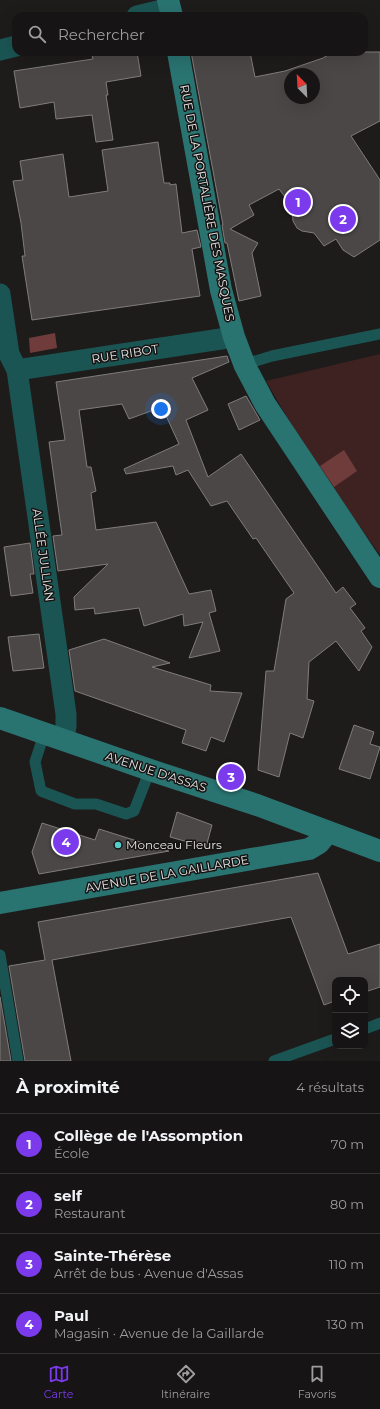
<!DOCTYPE html>
<html lang="fr">
<head>
<meta charset="utf-8">
<style>
  body { margin:0; font-family:Montserrat,sans-serif; background:#232122; color:#f1f3f6 }
  .controls { position:absolute; right:12px; bottom:12px; display:grid; overflow:hidden; border-radius:8px; box-shadow:0 4px 16px #0002 }
  .controls button { width:36px; height:36px; display:grid; place-items:center; padding:0; border:0; border-bottom:1px solid #353334; background:#161414; color:#f1f3f6; font:20px sans-serif }
  .compass { position:absolute; left:284px; top:68px; width:36px; height:36px; border-radius:50%; background:#161414; box-shadow:0 4px 16px #0002; rotate:336deg }
  .you { position:absolute; left:161px; top:409px; width:14px; height:14px; margin:-10px; border:3px solid #fff; border-radius:50%; background:#1a73e8; box-shadow:0 0 0 6px #1a73e833 }
  .badge { display:grid; place-items:center; width:26px; height:26px; border-radius:50%; background:#7c3aed; color:#fff; font-size:13px; font-weight:700 }
  .pin { position:absolute; translate:-50% -50%; border:2px solid #fff; box-shadow:0 1px 4px #0006 }
  .list { margin:0; padding:0; list-style:none }
  h2 { display:flex; justify-content:space-between; align-items:center; height:52px; margin:0; padding:0 16px; font-size:17px }
  h2 small { font-size:13px; font-weight:400; color:#9e9ea0 }
  .list li { display:grid; grid-template-columns:26px 1fr auto; gap:12px; align-items:center; box-sizing:border-box; height:60px; padding:0 16px; border-top:1px solid #353334 }
  .list b { display:block; font-size:15px; white-space:nowrap }
  .list p { margin:0; font-size:13px; white-space:nowrap; color:#9e9ea0 }
  .list em { font-size:13px; font-style:normal; color:#9e9ea0 }
  .icon { flex:none; width:22px; height:22px; fill:none; stroke:currentColor; stroke-width:2; stroke-linecap:round; stroke-linejoin:round }
  .map { position:relative; flex:none; width:380px; height:1061px; overflow:hidden }
  .search { position:absolute; background:#161414; box-shadow:0 4px 16px #0002; left:12px; right:12px; top:12px; height:44px; display:flex; align-items:center; gap:10px; box-sizing:border-box; padding:0 14px; border-radius:12px; color:#9e9ea0; font-size:15px }
  .sheet { height:292px; background:#161414 }
  nav { display:flex; justify-content:space-around; align-items:center; box-sizing:border-box; height:56px; border-top:1px solid #353334; background:#161414; font-size:11px; color:#9e9ea0 }
  nav a { display:grid; justify-items:center; gap:2px }
  nav .on { color:#7c3aed }
  .map>svg:first-child { display:block }
</style>
</head>
<body>
<div class="map">
<svg width="380" height="1061" viewBox="0 0 380 1061">
  <rect width="100%" height="100%" fill="#1e1b1b"/>
  <polygon fill="#3e2221" points="380,354 380,555 311,458 266,381"/>
  <g fill="#6f3c3b">
    <polygon points="55,333 57,348 30,353 29,338"/>
    <polygon points="344,450 357,471 334,487 320,466"/>
  </g>
  <g fill="#4b4747" stroke="#807c7c" fill-rule="evenodd">
    <polygon points="91,52 137,52 141,76 106,82 108,95 106,95 113,140 96,142 92,115 56,119 54,102 20,108 14,71 93,59"/>
    <path d="M191,52H250L255,77L285,71L323,58L333,52H380V121L351,136L380,180V240L354,257L343,250L336,239L324,246L314,233L302,231L297,228L293,221L291,194L285,197L279,189L249,205L254,215L230,229L258,243L252,253L261,296L239,301L227,243H225L222,225H223ZM290,74H314V98H290Z"/>
    <polygon points="158,142 164,183 170,183 170,185 176,184 182,233 197,230 201,247 192,249 200,296 32,320 22,256 25,256 21,223 13,181 23,180 20,161 63,154 69,197 108,191 102,150"/>
    <polygon points="227,356 229,362 192,378 208,410 186,420 208,477 241,454 336,593 343,587 356,604 350,608 365,628 361,631 372,647 359,671 336,641 309,662 307,699 314,701 303,738 290,733 279,777 258,770 266,671 274,671 286,599 294,593 256,538 253,539 227,501 211,506 188,470 176,475 173,466 126,474 124,469 179,444 162,407 129,419 122,404 79,410 87,467 91,467 96,491 91,493 96,530 156,522 189,594 211,590 216,611 209,613 220,651 189,658 203,622 184,626 183,614 144,626 139,608 95,614 94,608 75,610 74,597 108,564 58,571 53,536 62,535 49,442 65,440 56,382"/>
    <polygon points="246,396 260,420 239,430 228,404"/>
    <polygon points="30,543 34,574 30,574 33,593 11,596 4,547"/>
    <polygon points="39,634 44,668 13,671 8,637"/>
    <polygon points="104,639 170,663 152,667 211,685 210,691 242,693 224,742 211,737 206,751 182,743 186,730 75,691 69,650"/>
    <polygon points="354,725 374,732 370,744 380,747 370,779 339,769"/>
    <polygon points="177,812 212,825 206,847 170,837"/>
    <polygon points="42,823 95,840 99,829 169,851 39,874 32,852"/>
    <polygon points="318,873 348,954 380,944 380,987 365,992 365,980 335,980 335,1001 324,1005 291,917 52,960 71,1061 25,1061 9,966 45,960 38,922"/>
    <polygon points="0,997 11,1061 0,1061"/>
  </g>
  <g fill="none" stroke-linecap="round" stroke-linejoin="round">
    <g stroke="#1b5553" stroke-width="11">
      <polyline points="245,366 252,362 272,356 380,334"/>
      <polyline points="44,734 35,762 41,791 75,804 96,804 126,814 134,811 150,770"/>
      <polyline points="0,955 18,1061"/>
      <polyline points="365,1029 380,1023"/>
      <polyline points="274,1061 335,1039"/>
    </g>
    <g stroke="#1b5553" stroke-width="21">
      <polyline points="137,16 170,8"/>
      <polyline points="0,50 16,46"/>
      <polyline points="0,294 9,354 17,370 66,714 66,727 63,740"/>
      <polyline points="17,370 234,337"/>
    </g>
    <g stroke="#297370" stroke-width="22">
      <polyline points="168,0 172,16"/>
      <polyline points="178,52 221,290 234,337 245,366 265,404 380,577"/>
      <polyline points="0,718 150,770 257,805 380,851"/>
      <polyline points="0,903 309,849 319,843 328,832"/>
    </g>
  </g>
  <circle fill="#54cdc8" stroke="#151212" stroke-width="1.5" cx="118" cy="845" r="4"/>
  <g text-anchor="middle" stroke-width="3" stroke-linejoin="round" paint-order="stroke">
    <g font-size="12" fill="#e7e5e5" stroke="#151212">
      <text transform="translate(207 203) rotate(79)" y="4">RUE DE LA PORTALIÈRE DES MASQUES</text>
      <text transform="translate(125 354) rotate(-9)" y="4">RUE RIBOT</text>
      <text transform="translate(43 555) rotate(82)" y="4">ALLÉE JULLIAN</text>
      <text transform="translate(156 772) rotate(18)" y="4">AVENUE D'ASSAS</text>
      <text transform="translate(167 874) rotate(-10)" y="4">AVENUE DE LA GAILLARDE</text>
    </g>
    <g font-size="12" fill="#e7e5e5" stroke="#151212" text-anchor="start">
      <text x="126" y="849">Monceau Fleurs</text>
    </g>
  </g>
</svg>
<div class="controls">
<button><svg class="icon" aria-label="locate" viewBox="0 0 24 24"><circle cx="12" cy="12" r="6"/><path d="M12 2v4M12 18v4M2 12h4M18 12h4"/></svg></button>
<button><svg class="icon" aria-label="layers" viewBox="0 0 24 24"><path d="M12 4l9 5-9 5-9-5zM3 14l9 5 9-5"/></svg></button>
</div>
<svg class="compass" viewBox="-18 -18 36 36"><path d="M0-13l5 13h-10z" fill="#e53935"/><path d="M0 13l5-13h-10z" fill="#9e9ea0"/></svg>
<div class="you"></div>
<div class="pin badge" style="left:298px;top:202px">1</div>
<div class="pin badge" style="left:343px;top:219px">2</div>
<div class="pin badge" style="left:231px;top:777px">3</div>
<div class="pin badge" style="left:66px;top:842px">4</div>
<div class="search"><svg class="icon" aria-label="search" viewBox="0 0 24 24"><circle cx="10" cy="10" r="6"/><path d="M15 15l6 6"/></svg>Rechercher</div>
</div>
<section class="sheet">
<h2>À proximité<small>4 résultats</small></h2>
<ul class="list">
<li><span class="badge">1</span><div><b>Collège de l'Assomption</b><p>École</p></div><em>70 m</em></li>
<li><span class="badge">2</span><div><b>self</b><p>Restaurant</p></div><em>80 m</em></li>
<li><span class="badge">3</span><div><b>Sainte-Thérèse</b><p>Arrêt de bus · Avenue d'Assas</p></div><em>110 m</em></li>
<li><span class="badge">4</span><div><b>Paul</b><p>Magasin · Avenue de la Gaillarde</p></div><em>130 m</em></li>
</ul>
</section>
<nav>
<a class="on"><svg class="icon" aria-label="map" viewBox="0 0 24 24"><path d="M3 6l6-2 6 2 6-2v14l-6 2-6-2-6 2zM9 4v14M15 6v14"/></svg>Carte</a>
<a><svg class="icon" aria-label="directions" viewBox="0 0 24 24"><path d="M12 3l9 9-9 9-9-9zM9 14v-3h6M13 9l2 2-2 2"/></svg>Itinéraire</a>
<a><svg class="icon" aria-label="saved" viewBox="0 0 24 24"><path d="M7 4h10v16l-5-4-5 4z"/></svg>Favoris</a>
</nav>
</body>
</html>
